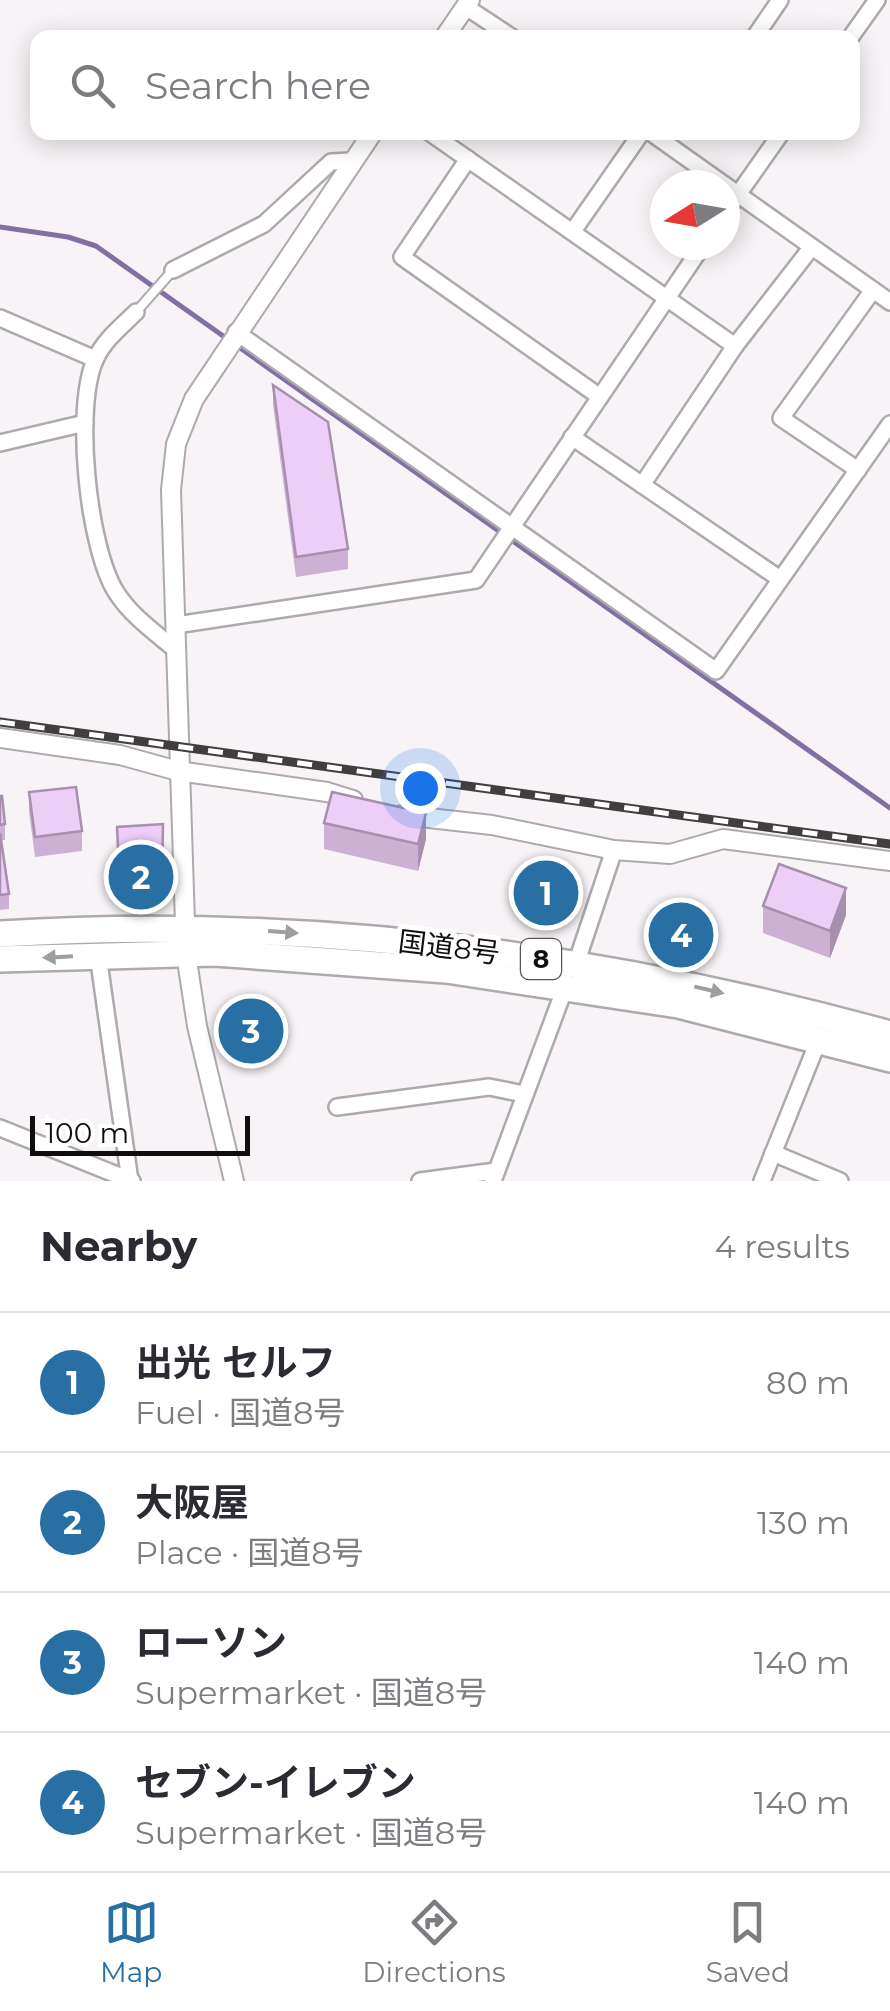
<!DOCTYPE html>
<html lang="en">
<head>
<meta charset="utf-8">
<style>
  body { margin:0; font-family:Montserrat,"Noto Sans JP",sans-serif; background:#f7f7f7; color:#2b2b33 }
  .compass { position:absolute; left:650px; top:170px; width:90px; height:90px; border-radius:50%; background:#fff; box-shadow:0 5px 25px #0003; rotate:259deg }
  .scale { position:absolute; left:30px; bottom:25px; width:220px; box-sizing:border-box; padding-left:10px; border:5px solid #0f0d0e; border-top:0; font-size:28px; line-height:35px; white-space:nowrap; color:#0f0d0e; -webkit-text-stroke:8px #fff; paint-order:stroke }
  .you { position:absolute; left:420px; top:788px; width:35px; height:35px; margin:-25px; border:8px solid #fff; border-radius:50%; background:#1a73e8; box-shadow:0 0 0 15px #1a73e833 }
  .badge { display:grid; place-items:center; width:65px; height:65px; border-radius:50%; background:#286fa3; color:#fff; font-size:32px; font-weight:700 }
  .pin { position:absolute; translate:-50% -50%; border:5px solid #fff; box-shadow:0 2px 10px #0006 }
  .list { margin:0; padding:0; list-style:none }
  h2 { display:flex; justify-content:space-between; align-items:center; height:130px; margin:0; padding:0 40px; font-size:42px }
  h2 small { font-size:32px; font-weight:400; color:#7c7c81 }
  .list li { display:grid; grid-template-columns:65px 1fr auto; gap:30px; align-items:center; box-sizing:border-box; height:140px; padding:0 40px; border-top:2px solid #e1e1e2 }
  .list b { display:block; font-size:38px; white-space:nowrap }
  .list p { margin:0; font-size:32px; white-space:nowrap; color:#7c7c81 }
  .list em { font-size:32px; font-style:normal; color:#7c7c81 }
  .icon { flex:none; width:55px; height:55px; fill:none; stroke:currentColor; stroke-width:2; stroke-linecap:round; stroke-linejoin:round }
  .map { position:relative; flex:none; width:890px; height:1181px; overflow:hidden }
  .search { position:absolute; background:#fff; box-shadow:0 5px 25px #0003; left:30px; right:30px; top:30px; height:110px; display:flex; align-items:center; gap:25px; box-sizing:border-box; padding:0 35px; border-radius:20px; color:#7c7c81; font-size:38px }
  .sheet { height:690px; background:#fff }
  nav { display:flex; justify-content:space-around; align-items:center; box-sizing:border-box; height:140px; border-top:2px solid #e1e1e2; background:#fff; font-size:28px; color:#7c7c81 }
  nav a { display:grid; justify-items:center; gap:5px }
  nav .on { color:#286fa3 }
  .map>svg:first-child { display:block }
</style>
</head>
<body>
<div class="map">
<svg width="890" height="1181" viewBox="0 0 890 1181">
  <rect width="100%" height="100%" fill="#f8f3f6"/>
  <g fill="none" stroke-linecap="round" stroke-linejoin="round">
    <polyline stroke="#8270a4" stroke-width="5" points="0,227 68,237 96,246 890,808"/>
    <g stroke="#aea9ac" stroke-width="12">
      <polyline id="service" points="136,312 173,270"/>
    </g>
    <g stroke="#aea9ac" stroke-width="20">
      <g id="minor">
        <polyline points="466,7 513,38"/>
        <polyline points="754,38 780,0"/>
        <polyline points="850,38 877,0"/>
        <polyline points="429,132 735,346"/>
        <polyline points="650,132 890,302"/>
        <polyline points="468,159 402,257 600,397"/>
        <polyline points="725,213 782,132"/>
        <polyline points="573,231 642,132"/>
        <polyline points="173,270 264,224 331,162 350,161"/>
        <path d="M136,312C122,326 105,339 96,358C73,405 88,548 116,592C131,616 156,633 177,651"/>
        <polyline points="0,318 95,359"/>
        <polyline points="236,332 716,671 890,424"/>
        <polyline points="572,437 780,579"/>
        <polyline points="0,443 85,423"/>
        <polyline points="858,470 781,418 873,290"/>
        <polyline points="642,485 735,346 811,248"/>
        <polyline points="176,625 476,580 703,245"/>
        <polyline points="98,955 130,1181"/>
        <polyline points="576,964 614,850"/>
        <polyline points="337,1107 489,1087 524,1094"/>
        <polyline points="0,1128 132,1181"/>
        <polyline points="773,1153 840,1181"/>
        <polyline points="420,1181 496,1171"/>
        <polyline points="493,1181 566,985"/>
        <polyline points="762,1181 819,1039"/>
      </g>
    </g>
    <g stroke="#aea9ac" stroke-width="22">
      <g id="tertiary">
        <polyline points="444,38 470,0"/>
        <polyline points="0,738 120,755 178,771 327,792 353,800"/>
        <polyline points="402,815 492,825 614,850 670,854 723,839 890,861"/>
        <polyline points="234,1181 197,1026 186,954 171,490 176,444 194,399 373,132"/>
      </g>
    </g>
    <g stroke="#aea9ac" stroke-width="30">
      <g id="trunk">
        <path d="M0,934C300,915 600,954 890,1034"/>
        <polyline points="0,959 215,953 446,970 678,1005 890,1059"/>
      </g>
    </g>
    <use href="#service" stroke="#fff" stroke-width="8"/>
    <use href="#minor" stroke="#fff" stroke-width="15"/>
    <use href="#tertiary" stroke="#fff" stroke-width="18"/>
    <use href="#trunk" stroke="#fff" stroke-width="25"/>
    <g stroke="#413e40" stroke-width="9">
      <polyline id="rail" points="0,722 890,844"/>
    </g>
    <use href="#rail" stroke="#fff" stroke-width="5" stroke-dasharray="15" stroke-linecap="butt"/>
  </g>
  <g fill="#ccb1d4">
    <polygon points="273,385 348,549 348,569 296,577 273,405"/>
    <polygon points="29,792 82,831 82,851 35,857 29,812"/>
    <polygon points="0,796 5,824 5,840 1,840 9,894 9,909 0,910"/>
    <polygon points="324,823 426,839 418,871 324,849"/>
    <polygon points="163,824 162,908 120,907 117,827"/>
    <polygon points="763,906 846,915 830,958 763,933"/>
  </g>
  <g fill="#a690ad">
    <polygon points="426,813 426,839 418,871 418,844"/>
    <polygon points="846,888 846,915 830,958 830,931"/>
  </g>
  <g fill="#edcef7" stroke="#a690ad" stroke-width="2.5">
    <polygon points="273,385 328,422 348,549 296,557"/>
    <polygon points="76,787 82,831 35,837 29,792"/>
    <polygon points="332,792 426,813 418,844 324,823"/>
    <polygon points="0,796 2,796 5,824 0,825"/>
    <polygon points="163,824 162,888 120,887 117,827"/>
    <polygon points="0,833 9,894 0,895"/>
    <polygon points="779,864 846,888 830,931 763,906"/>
  </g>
  <defs><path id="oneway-solid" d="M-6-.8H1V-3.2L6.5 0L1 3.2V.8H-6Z" transform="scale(2.5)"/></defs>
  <g fill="#9f9e9f">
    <use href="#oneway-solid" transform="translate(283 932) rotate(4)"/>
    <use href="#oneway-solid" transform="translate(58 957) rotate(177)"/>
    <use href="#oneway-solid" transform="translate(709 990) rotate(13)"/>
  </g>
  <g text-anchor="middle" stroke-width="10" stroke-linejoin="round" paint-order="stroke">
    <rect fill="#fff" stroke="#575656" stroke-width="2.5" x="521" y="939" width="40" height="40" rx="8"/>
    <g font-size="25" font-weight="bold" fill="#0f0d0e">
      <text x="541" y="968">8</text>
    </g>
    <g font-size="28" fill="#0f0d0e" stroke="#fff">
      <text transform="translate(449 947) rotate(7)" y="10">国道8号</text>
    </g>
  </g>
</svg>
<svg class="compass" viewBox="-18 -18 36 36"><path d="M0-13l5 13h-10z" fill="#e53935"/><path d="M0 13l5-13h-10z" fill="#7c7c81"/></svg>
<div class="scale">100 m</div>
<div class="you"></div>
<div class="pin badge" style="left:546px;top:893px">1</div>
<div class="pin badge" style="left:141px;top:877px">2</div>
<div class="pin badge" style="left:251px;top:1031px">3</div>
<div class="pin badge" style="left:681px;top:935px">4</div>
<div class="search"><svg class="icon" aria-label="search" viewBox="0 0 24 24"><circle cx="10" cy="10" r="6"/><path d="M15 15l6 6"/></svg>Search here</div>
</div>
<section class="sheet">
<h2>Nearby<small>4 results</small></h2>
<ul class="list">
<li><span class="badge">1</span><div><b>出光 セルフ</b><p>Fuel · 国道8号</p></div><em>80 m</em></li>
<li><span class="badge">2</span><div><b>大阪屋</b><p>Place · 国道8号</p></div><em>130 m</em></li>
<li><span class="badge">3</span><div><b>ローソン</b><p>Supermarket · 国道8号</p></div><em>140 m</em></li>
<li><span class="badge">4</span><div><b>セブン-イレブン</b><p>Supermarket · 国道8号</p></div><em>140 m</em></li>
</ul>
</section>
<nav>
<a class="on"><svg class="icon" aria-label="map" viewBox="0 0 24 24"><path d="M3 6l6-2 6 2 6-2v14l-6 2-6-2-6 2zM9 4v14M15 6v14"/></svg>Map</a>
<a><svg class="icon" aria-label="directions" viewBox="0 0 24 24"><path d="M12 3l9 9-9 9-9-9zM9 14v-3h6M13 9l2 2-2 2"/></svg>Directions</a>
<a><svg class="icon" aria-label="saved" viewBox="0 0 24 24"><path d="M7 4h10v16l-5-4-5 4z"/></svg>Saved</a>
</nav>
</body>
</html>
